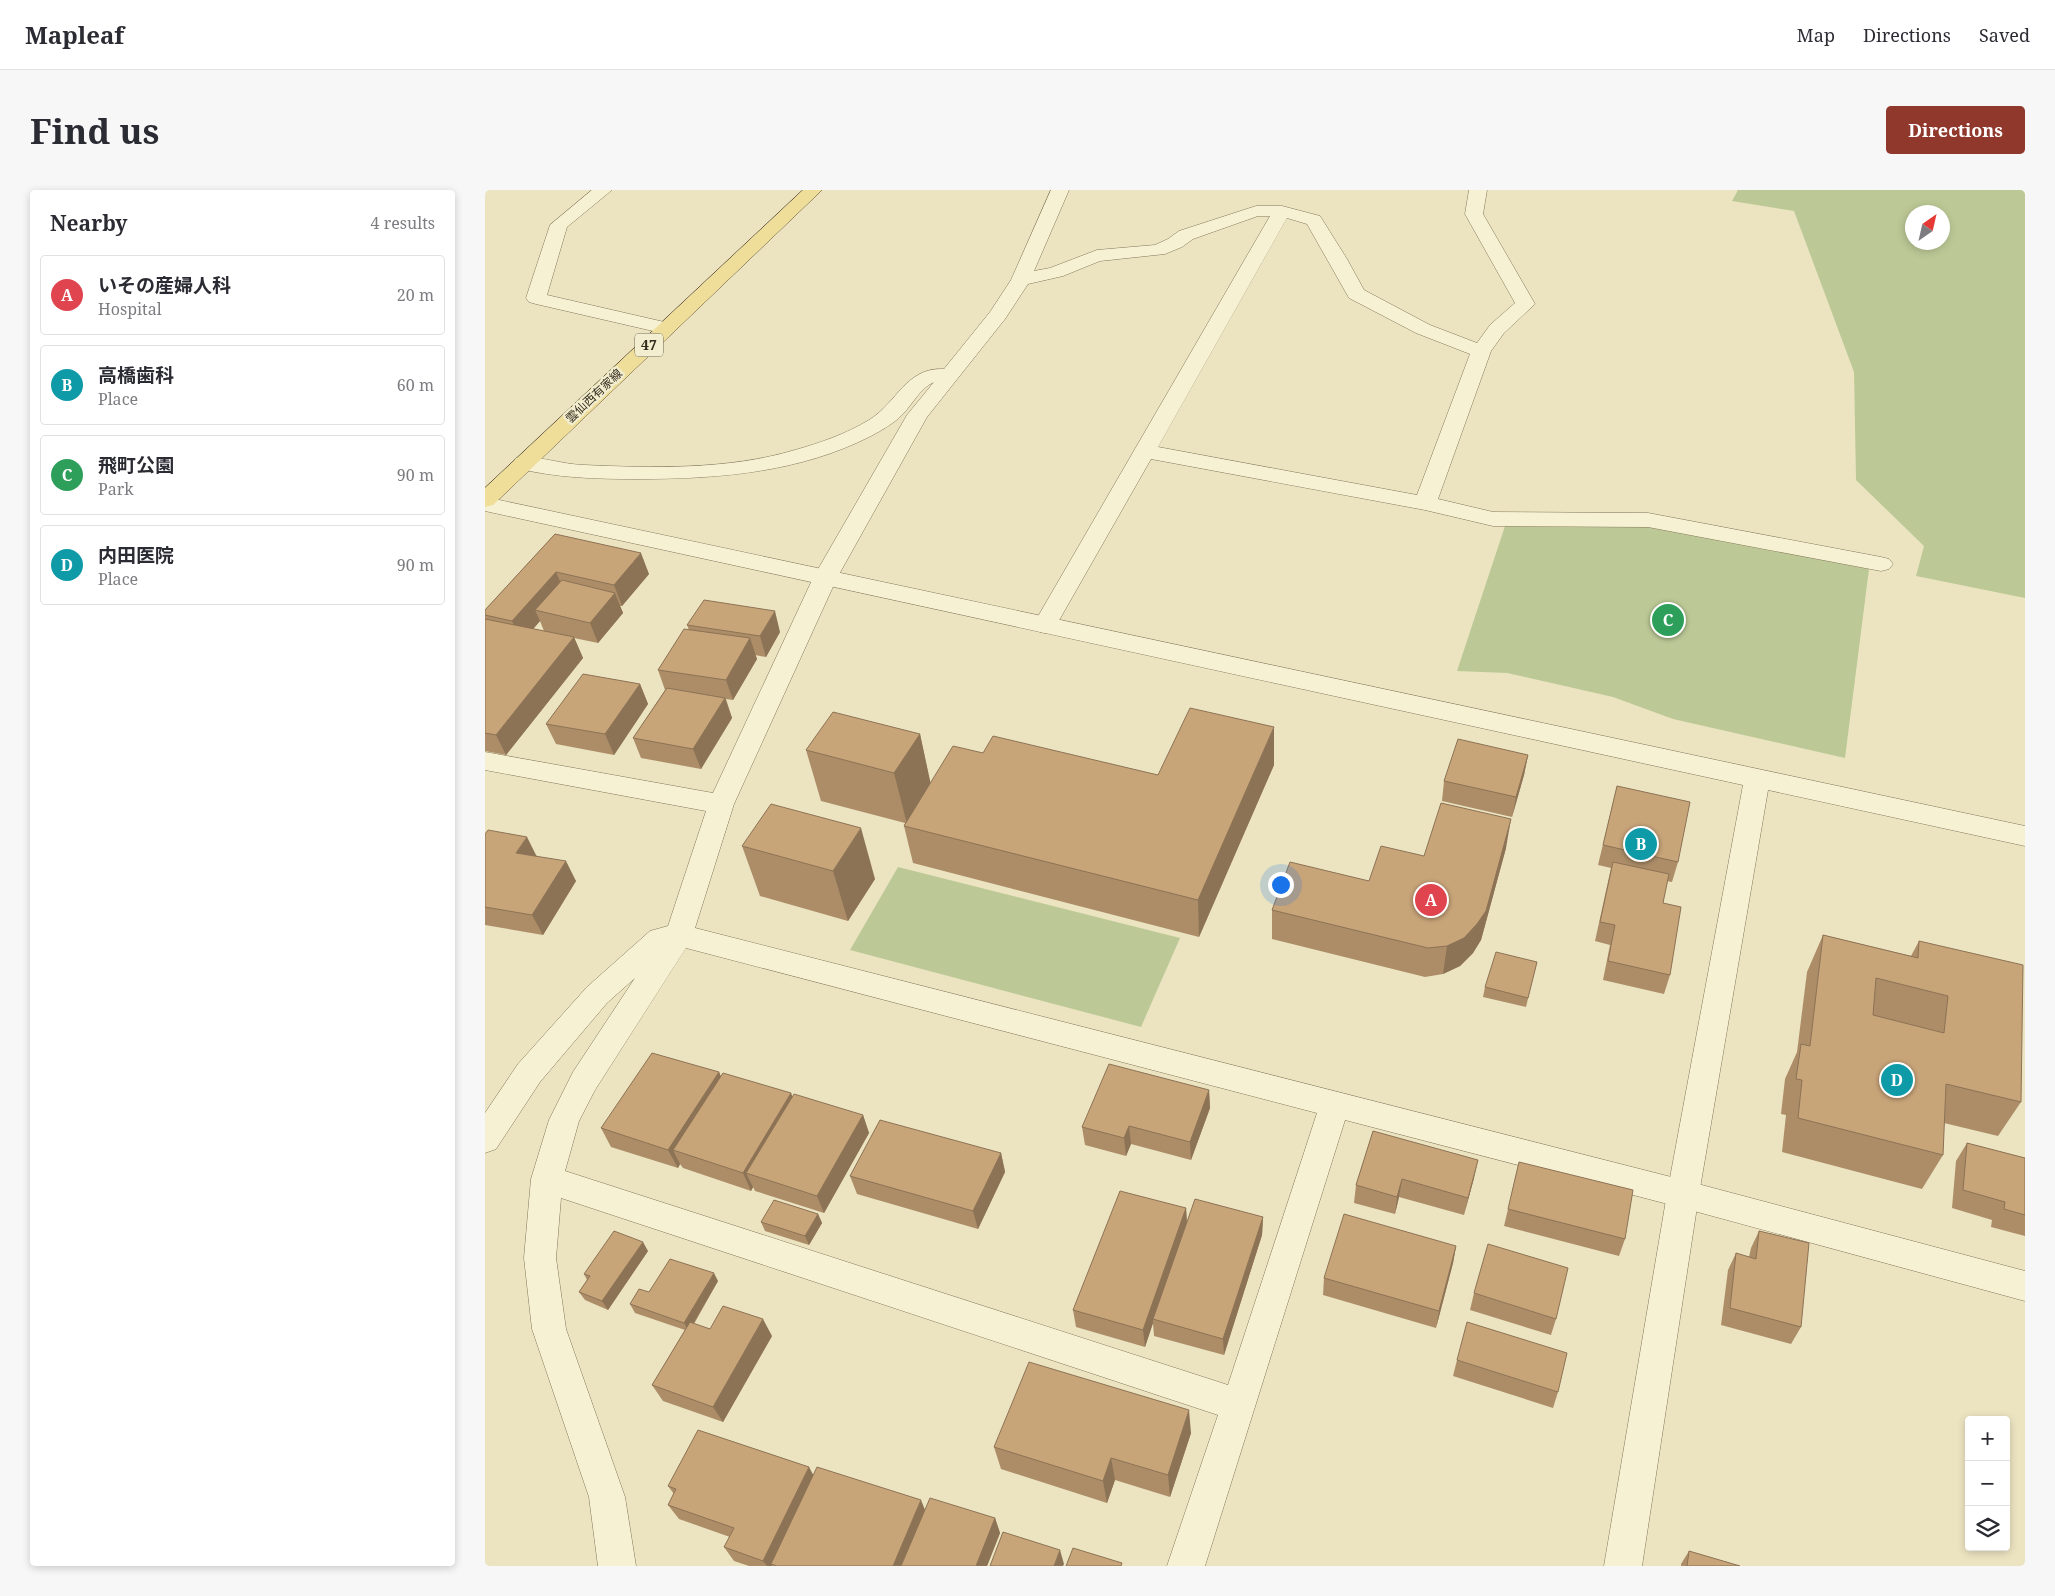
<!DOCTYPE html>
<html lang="en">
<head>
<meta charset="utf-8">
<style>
  body { margin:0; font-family:"Noto Serif","Noto Sans JP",serif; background:#f7f7f7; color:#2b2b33 }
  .controls { position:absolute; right:15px; bottom:15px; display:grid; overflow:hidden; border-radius:5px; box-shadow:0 2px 8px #0003 }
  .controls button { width:45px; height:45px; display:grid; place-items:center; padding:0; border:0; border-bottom:1px solid #e1e1e2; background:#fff; color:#2b2b33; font:25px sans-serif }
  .compass { position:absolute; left:1420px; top:15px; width:45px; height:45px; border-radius:50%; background:#fff; box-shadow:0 2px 8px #0003; rotate:34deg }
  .you { position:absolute; left:795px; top:694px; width:18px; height:18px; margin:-12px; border:4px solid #fff; border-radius:50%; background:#1a73e8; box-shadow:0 0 0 8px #1a73e833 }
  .badge { display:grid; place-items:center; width:32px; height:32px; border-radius:50%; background:#90382c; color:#fff; font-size:16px; font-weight:700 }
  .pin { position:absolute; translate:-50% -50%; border:2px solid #fff; box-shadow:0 1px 5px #0006 }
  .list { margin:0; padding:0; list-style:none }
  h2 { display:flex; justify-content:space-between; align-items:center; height:65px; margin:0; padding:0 20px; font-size:21px }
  h2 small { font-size:16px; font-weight:400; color:#7c7c81 }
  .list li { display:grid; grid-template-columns:32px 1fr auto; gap:15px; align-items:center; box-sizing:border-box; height:80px; margin:0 10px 10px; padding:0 10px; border:1px solid #e1e1e2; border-radius:5px }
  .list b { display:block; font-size:19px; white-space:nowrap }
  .list p { margin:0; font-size:16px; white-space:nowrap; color:#7c7c81 }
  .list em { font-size:16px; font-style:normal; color:#7c7c81 }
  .icon { flex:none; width:28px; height:28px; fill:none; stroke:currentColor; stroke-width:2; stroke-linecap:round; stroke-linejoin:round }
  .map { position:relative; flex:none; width:1540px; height:1376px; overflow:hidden; border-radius:5px }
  header { display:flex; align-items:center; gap:30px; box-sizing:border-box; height:70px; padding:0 25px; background:#fff; border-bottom:1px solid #e1e1e2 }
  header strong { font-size:24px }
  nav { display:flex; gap:28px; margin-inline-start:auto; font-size:18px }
  .intro { display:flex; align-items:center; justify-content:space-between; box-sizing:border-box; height:120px; padding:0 30px }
  h1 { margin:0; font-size:35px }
  .button { padding:12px 22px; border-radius:5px; background:#90382c; color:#fff; font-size:18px; font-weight:700 }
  main { display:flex; gap:30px; padding:0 30px }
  aside { flex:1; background:#fff; border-radius:5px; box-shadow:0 2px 8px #0003 }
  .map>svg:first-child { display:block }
</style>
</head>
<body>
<header>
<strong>Mapleaf</strong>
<nav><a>Map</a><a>Directions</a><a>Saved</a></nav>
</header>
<div class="intro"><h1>Find us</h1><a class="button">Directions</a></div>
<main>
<aside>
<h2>Nearby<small>4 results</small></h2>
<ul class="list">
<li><span class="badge" style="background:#e0444e">A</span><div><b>いその産婦人科</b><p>Hospital</p></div><em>20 m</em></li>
<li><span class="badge" style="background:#0f9aa8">B</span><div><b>高橋歯科</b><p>Place</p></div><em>60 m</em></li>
<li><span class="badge" style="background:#2e9e5b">C</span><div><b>飛町公園</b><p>Park</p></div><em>90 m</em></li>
<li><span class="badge" style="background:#0f9aa8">D</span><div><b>内田医院</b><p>Place</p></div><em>90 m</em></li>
</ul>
</aside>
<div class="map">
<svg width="1540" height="1376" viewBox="0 0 1540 1376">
  <rect width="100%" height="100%" fill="#ece4c1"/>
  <g fill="#bcc996" fill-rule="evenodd">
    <path d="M1253,0H1540V408L1431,386L1439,356L1371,290L1369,182L1309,21L1247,11ZM1428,22H1458V52H1428Z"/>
    <polygon points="1020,336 1162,336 1384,379 1360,568 1188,529 1128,507 1022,483 972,481"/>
    <polygon points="413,677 695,748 656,837 365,760"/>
  </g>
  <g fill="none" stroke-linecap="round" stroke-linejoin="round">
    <g stroke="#84765a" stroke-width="1">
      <g id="minor">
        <polygon points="107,0 127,0 82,37 62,105 188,134 191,138 188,142 181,144 51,114 44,112 41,108 65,35"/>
        <path d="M566,0H584L549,81L565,78L612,60L670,55L683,49L694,41L771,16H797L835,26L862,69L879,100L945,135L992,153L1005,135L1030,113L980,24L984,0H1002L998,24L1050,114L1019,143L1006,161L953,309L1008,322L1163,323L1396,367L1404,369L1408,374L1404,379L1396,381L1163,337L1008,336L940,320L666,269L568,441L560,443L552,441L548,435L785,26H773L708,49L697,57L680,64L615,71L578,86L543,94L520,129L442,227L352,388L249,614L210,738L1198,990L1540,1081V1111L1198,1018L860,930L720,1376H682L733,1225L76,1008L71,1068L81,1139L140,1307L151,1376H113L104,1307L47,1139L39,1068L46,989L64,930L88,882L150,788L122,813L55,892L11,959L0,963V923L33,874L102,797L165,741L183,736L221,621L0,580V562L228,603L328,388L422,225L449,192C435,198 428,214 417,225C408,234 397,240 386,246C314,283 231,289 152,289C111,289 72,288 31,278L28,273L31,268C48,264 79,275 99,275C167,278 243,280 310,260C335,253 361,244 384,230C412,213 421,177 459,179L505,122L526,90ZM802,28L822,34L864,108L931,143L985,164L932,305L673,257ZM201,758L832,923L743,1195L80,981L94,931L110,900Z"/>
      </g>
    </g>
    <g stroke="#84765a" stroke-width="1">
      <polygon id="tertiary" points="0,307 1540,636 1540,656 1283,600 1214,1004 1157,1376 1119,1376 1182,1004 1258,595 0,321"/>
    </g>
    <g stroke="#52432e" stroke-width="1">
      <polygon id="primary" points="318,0 337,0 8,315 0,317 0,298"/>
    </g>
    <use href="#minor" fill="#f7f1d4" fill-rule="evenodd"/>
    <use href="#tertiary" fill="#f7f1d4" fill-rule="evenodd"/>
    <use href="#primary" fill="#eede9a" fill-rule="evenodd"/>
  </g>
  <g fill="#ac8d68" fill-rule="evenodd">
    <path d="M70,344L164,384L137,416H135L138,423L113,453L89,448L98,468L21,565L0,561V420ZM55,431L59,441L74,444L48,439Z"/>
    <polygon points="202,435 295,442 281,467 270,465 272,469 248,510 241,509 247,528 216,579 156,568 148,548 180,500 173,480 204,440"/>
    <polygon points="155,494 163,514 129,565 71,554 61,534"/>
    <polygon points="435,544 445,593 498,563 673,585 789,575 714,747 428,673 419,636 420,633 336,611 321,560"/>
    <polygon points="1043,565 1039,585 1027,627 957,611 959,591"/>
    <polygon points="1132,596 1193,672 1187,692 1182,691 1178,713 1185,785 1179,804 1118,790 1125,755 1110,751 1126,678 1113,675"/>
    <polygon points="0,644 52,666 91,691 58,745 0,735"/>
    <polygon points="257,656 390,689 363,731 275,706"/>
    <polygon points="1021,658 996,750 988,763 975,776 958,784 940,787 787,749 787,720 884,691 939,666"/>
    <polygon points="1338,745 1426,766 1434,751 1536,912 1513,946 1459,933 1458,965 1437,999 1297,962 1301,925 1296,924 1300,889 1312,862 1322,782"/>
    <polygon points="1052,772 1041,817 998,807 1000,797"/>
    <polygon points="234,882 236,887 306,903 307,907 378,925 384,943 339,1023 270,1001 268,997 266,1001 198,978 195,974 193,978 126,957 116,938"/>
    <polygon points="724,900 725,918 706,970 646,954 641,966 600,955 597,937"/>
    <polygon points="888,941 989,988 979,1025 914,1007 910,1024 869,1013 871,995"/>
    <polygon points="1482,953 1540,968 1540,1046 1506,1037 1507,1030 1467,1018 1471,971"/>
    <polygon points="516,963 520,982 493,1039 372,1004 365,986"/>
    <polygon points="1034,972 1140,1049 1134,1066 1019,1036"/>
    <polygon points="701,1018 702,1032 778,1027 777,1045 739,1165 669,1146 668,1133 660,1157 591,1137 588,1120"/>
    <polygon points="333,1024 337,1033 324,1055 280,1041 276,1032"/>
    <polygon points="1274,1041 1316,1137 1306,1154 1236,1135 1243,1080 1251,1063 1264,1067 1266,1058"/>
    <polygon points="971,1056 968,1073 951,1138 838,1105 839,1088"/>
    <polygon points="163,1061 123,1120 100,1110 94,1102 102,1090 99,1084"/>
    <polygon points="233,1091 209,1134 225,1139 287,1146 238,1232 178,1211 167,1195 200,1140 150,1123 145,1114 164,1102"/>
    <polygon points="989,1103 1071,1129 1066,1145 985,1120"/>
    <polygon points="972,1170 1073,1202 1068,1218 968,1186"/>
    <polygon points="706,1243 685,1307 630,1290 622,1313 516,1279 509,1257"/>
    <polygon points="328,1285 440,1320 510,1328 515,1343 502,1376 264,1376 249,1371 239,1357 245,1347 194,1329 183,1315 189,1304 183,1296"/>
    <polygon points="1204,1361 1255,1376 1196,1376 1196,1374"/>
  </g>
  <g fill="#8c7355">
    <polygon points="156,363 164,384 137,416 129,395"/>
    <polygon points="71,382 80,403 50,420 55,431 37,452 27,431"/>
    <polygon points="130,403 138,423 113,453 105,433"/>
    <polygon points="290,421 295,442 281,467 275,446"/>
    <polygon points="89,447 98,468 21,565 11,545"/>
    <polygon points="265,448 272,469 248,510 241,490"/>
    <polygon points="155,494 163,514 129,565 120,544"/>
    <polygon points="240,508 247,528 216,579 208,559"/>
    <polygon points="789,537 789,575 714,747 713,710"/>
    <polygon points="435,544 446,595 422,634 409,583"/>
    <polygon points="1043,565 1039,585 1027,627 1031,607"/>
    <polygon points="1026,629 1021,658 996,750 988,763 975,776 958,784 962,756"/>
    <polygon points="376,638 390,689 363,731 348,681"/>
    <polygon points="42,647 52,667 31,663"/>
    <polygon points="81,671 91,691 58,745 47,725"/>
    <polygon points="234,882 242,901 188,960 195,974 193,978 183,960"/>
    <polygon points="724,900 725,918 706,970 705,952"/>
    <polygon points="306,903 313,922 261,983 268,997 266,1001 258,983"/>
    <polygon points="378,925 384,943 339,1023 332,1006"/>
    <polygon points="644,936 646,954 641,966 639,948"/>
    <polygon points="516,963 520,982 493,1039 488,1021"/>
    <polygon points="993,970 989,988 979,1025 983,1008"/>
    <polygon points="917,989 914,1007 910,1024 912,1007"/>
    <polygon points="701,1018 702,1036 668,1129 668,1133 660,1157 658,1140"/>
    <polygon points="333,1024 337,1033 324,1055 320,1046"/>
    <polygon points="778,1027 777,1045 739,1165 738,1149"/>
    <polygon points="158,1052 163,1061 123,1120 117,1111"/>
    <polygon points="971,1056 968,1073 951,1138 954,1121"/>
    <polygon points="229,1083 233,1091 204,1141 199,1133"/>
    <polygon points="278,1129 287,1146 238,1232 228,1217"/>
    <polygon points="704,1220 706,1243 685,1307 683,1285"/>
    <polygon points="626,1268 630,1290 622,1313 618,1291"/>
    <polygon points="324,1277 332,1292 286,1374 287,1376 282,1376 278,1371"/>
    <polygon points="436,1310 442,1325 420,1376 408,1376"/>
    <polygon points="510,1328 515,1343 502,1376 491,1376"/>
    <polygon points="575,1360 579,1374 578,1376 569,1376"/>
  </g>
  <g fill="#c8a479" stroke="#8c7355" fill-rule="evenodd">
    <polygon points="70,344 156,363 129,395 71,382 27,431 0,425 0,420"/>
    <polygon points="77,390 130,403 105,433 50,420"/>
    <polygon points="219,410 290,421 275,446 202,435"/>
    <polygon points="0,429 89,447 11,545 0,543"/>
    <polygon points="199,439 265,448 241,490 173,480"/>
    <polygon points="98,484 155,494 120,544 61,534"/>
    <polygon points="182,498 240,508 208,559 148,548"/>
    <polygon points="705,518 789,537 713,710 419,636 468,556 498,563 508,546 673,585"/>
    <polygon points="348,522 435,544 409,583 321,560"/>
    <polygon points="973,549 1043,565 1031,607 959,591"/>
    <polygon points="1132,596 1205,612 1193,672 1118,655"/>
    <polygon points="956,613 1026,629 1001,721 992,734 979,748 962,756 943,758 787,720 805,672 884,691 896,656 939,666"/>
    <polygon points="286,614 376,638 348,681 257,656"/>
    <polygon points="3,640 42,647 31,663 81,671 47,725 0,717 0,644"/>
    <polygon points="1128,672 1184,684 1178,713 1196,717 1185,785 1123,771 1130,735 1115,732"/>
    <path d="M1338,745L1433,768L1434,751L1538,775L1536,912L1461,894L1458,965L1313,928L1317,890L1311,889L1316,854L1325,856ZM1391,788L1463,806L1459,843L1388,825Z"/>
    <polygon points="1011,762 1052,772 1043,808 1000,797"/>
    <polygon points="167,863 234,882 183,960 116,938"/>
    <polygon points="624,874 724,900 705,952 644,936 639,948 597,937"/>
    <polygon points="238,883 306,903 258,983 188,960"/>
    <polygon points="309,904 378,925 332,1006 261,983"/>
    <polygon points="395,930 516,963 488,1021 365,986"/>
    <polygon points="888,941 993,970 983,1008 917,989 912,1007 871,995"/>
    <polygon points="1482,953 1540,968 1540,1025 1519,1019 1520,1012 1478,1000"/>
    <polygon points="1034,972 1148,1000 1140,1049 1023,1019"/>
    <polygon points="635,1001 701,1018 658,1140 588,1120"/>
    <polygon points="710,1009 778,1027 738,1149 668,1129"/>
    <polygon points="289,1010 333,1024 320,1046 276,1032"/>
    <polygon points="859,1024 971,1056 954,1121 839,1088"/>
    <polygon points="129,1041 158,1052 117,1111 94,1102 105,1086 99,1084"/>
    <polygon points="1274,1041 1324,1053 1316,1137 1245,1118 1251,1063 1271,1069"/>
    <polygon points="1003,1054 1083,1078 1071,1129 989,1103"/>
    <polygon points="185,1069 229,1083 199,1133 145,1114 154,1099 164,1102"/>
    <polygon points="238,1116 278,1129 228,1217 167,1195 205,1132 225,1139"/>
    <polygon points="982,1132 1082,1163 1073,1202 972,1170"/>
    <polygon points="544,1172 704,1220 683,1285 626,1268 618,1291 509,1257"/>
    <polygon points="213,1240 324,1277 278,1371 239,1357 249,1338 183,1315 191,1299 183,1296"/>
    <polygon points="332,1277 436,1310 408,1376 292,1376 286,1374"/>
    <polygon points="445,1308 510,1328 491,1376 416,1376"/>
    <polygon points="518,1342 575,1360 569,1376 505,1376"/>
    <polygon points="588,1358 637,1373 636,1376 581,1376"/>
    <polygon points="1204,1361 1255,1376 1202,1376"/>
  </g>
  <g text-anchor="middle" stroke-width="4.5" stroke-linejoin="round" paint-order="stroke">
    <g font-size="12" fill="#352c1d" stroke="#f3eed0">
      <text transform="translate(109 206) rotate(-43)" y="4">雲仙西有家線</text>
    </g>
    <rect fill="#f3eed0" stroke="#6e6653" stroke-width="1" x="150" y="143.5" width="28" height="23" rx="4"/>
    <g font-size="14" font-weight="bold" fill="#352c1d">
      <text x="164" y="160">47</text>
    </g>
  </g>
</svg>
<div class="controls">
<button>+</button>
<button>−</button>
<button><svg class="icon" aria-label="layers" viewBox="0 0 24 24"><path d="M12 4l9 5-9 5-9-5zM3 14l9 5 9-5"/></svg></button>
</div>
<svg class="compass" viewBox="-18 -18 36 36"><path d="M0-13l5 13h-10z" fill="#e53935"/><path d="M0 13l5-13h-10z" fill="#7c7c81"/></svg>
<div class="you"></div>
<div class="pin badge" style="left:946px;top:710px;background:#e0444e">A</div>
<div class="pin badge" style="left:1156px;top:654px;background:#0f9aa8">B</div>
<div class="pin badge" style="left:1183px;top:430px;background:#2e9e5b">C</div>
<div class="pin badge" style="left:1412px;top:890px;background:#0f9aa8">D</div>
</div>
</main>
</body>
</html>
